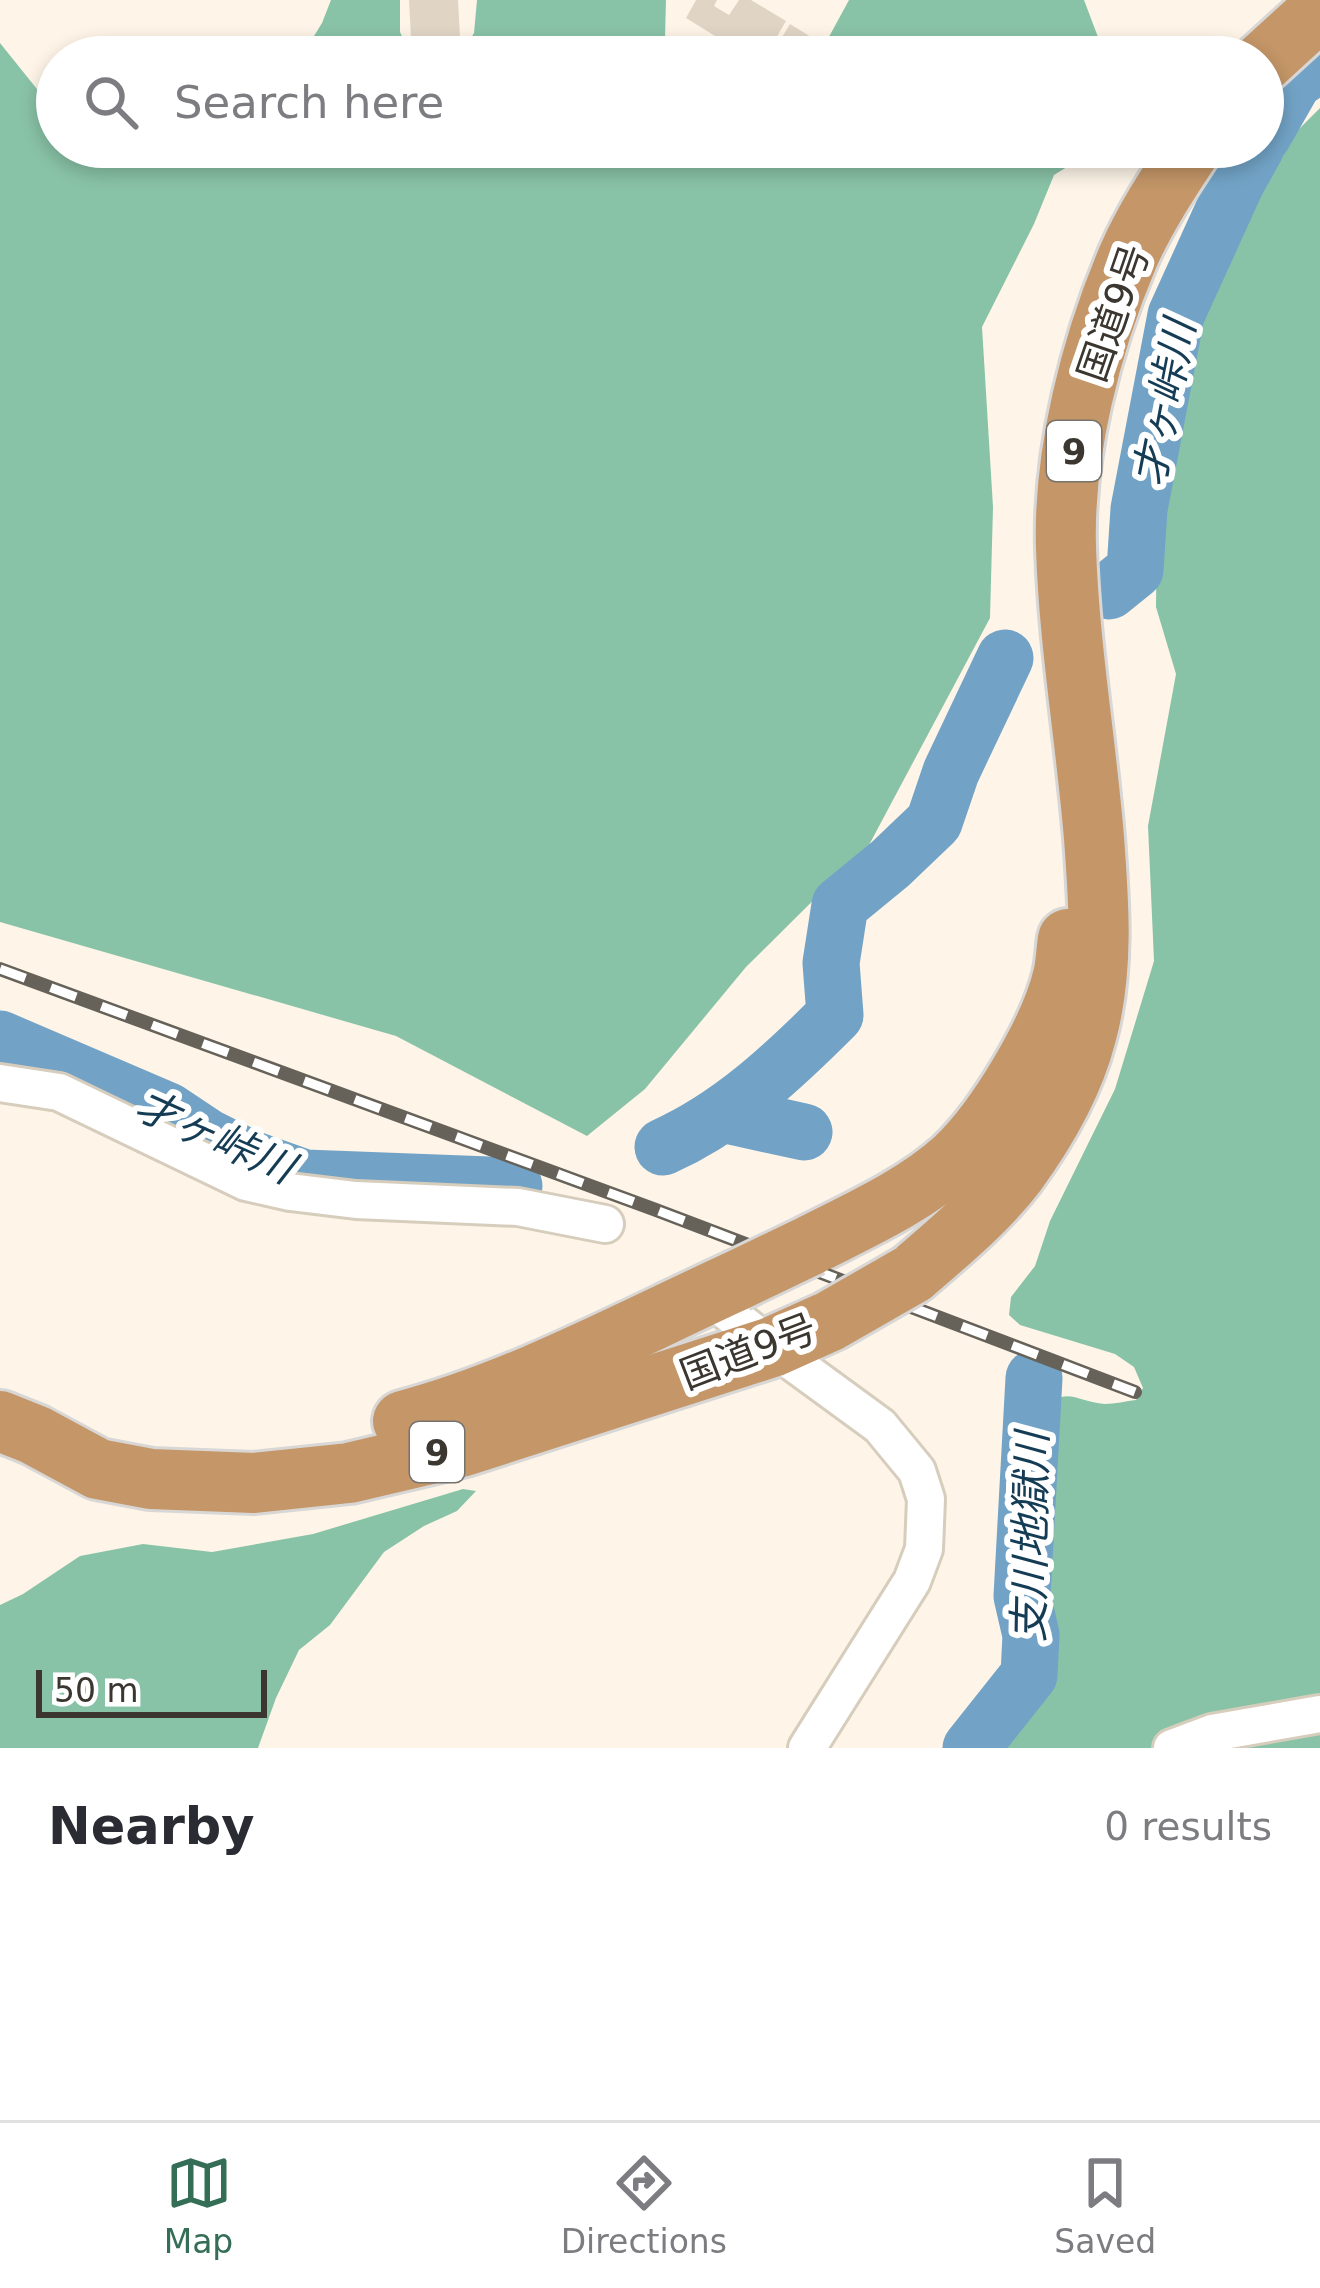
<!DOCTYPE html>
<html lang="en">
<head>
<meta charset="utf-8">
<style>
  body { margin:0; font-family:"DejaVu Sans","Noto Sans JP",sans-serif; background:#f7f7f7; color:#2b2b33 }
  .scale { position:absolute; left:36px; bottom:30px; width:231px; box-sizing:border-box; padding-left:12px; border:6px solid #3b3730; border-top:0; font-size:33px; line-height:42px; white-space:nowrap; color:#3b3730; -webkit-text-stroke:9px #fff; paint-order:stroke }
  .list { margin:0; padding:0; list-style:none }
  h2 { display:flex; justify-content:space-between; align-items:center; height:156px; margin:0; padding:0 48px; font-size:51px }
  h2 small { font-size:39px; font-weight:400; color:#7c7c81 }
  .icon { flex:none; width:66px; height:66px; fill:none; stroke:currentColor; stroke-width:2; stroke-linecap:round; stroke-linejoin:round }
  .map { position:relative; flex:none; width:1320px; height:1748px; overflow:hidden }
  .search { position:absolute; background:#fff; box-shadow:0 6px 18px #0003; left:36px; right:36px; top:36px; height:132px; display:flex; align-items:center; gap:30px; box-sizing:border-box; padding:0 42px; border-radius:66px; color:#7c7c81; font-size:45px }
  .sheet { height:372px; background:#fff }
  nav { display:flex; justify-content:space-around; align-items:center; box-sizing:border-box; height:168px; border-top:3px solid #e1e1e2; background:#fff; font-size:33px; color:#7c7c81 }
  nav a { display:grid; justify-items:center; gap:6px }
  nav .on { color:#356e56 }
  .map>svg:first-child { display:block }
</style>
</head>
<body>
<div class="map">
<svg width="1320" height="1748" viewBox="0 0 1320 1748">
  <rect width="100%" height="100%" fill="#fef5e8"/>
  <g fill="#89c3a7">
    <polygon points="331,0 400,0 400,32 411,55 462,53 474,33 477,0 666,0 665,39 705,57 301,57 322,23"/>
    <polygon points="849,0 1084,0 1098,37 1111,57 818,57"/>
    <polygon points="0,43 57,114 57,147 108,147 122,155 185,152 192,147 1099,147 1054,175 1034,224 982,327 993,507 990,618 869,845 746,967 645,1089 587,1136 396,1036 0,922"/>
    <path d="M1320,108V1748H980L1039,1675L1043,1665L1031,1591L1041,1411C1066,1384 1076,1402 1105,1404C1115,1404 1126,1401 1136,1400L1143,1388L1134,1367L1115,1354L1020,1325L1009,1315L1011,1297L1035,1266L1050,1221L1115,1089L1154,961L1148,826L1176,674L1156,607L1157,513L1188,334L1281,147Z"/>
    <polygon points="463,1489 476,1491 457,1511 424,1526 384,1552 330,1625 299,1650 276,1698 258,1748 0,1748 0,1605 23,1594 80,1556 143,1544 212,1552 313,1534"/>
  </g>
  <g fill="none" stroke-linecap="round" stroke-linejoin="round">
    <g stroke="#72a3c6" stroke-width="57">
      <polyline points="1263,135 1294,81 1320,63"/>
      <polyline points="1109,591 1135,570 1139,509 1176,315 1236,183 1256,147"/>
      <polyline points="0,1039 168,1111 207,1137 249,1158 305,1178 514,1186"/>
      <polyline points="722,1114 804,1132"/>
      <path d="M663,1147C730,1117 783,1067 835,1015L831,963L840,905L890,864L934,822L951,772L1005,658"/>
      <polyline points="971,1748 1029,1675 1031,1635 1022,1596 1034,1378"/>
    </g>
  </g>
  <g fill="#e0d5c5">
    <polygon points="409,0 458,0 460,37 411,38"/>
    <polygon points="696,0 717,0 714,6 729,15 739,0 751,0 786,21 765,57 749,57 686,18"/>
    <polygon points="790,24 816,40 806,57 770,57"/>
  </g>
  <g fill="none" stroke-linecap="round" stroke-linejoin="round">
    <g stroke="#d7cdbc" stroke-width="42">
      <g id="minor">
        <polyline points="0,1083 59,1092 246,1182 290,1192 356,1200 518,1207 605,1224"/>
        <polyline points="706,1295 772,1347 880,1426 917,1471 926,1499 924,1549 912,1581 807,1748"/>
        <polyline points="1172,1748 1212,1733 1320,1714"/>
      </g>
    </g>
    <g stroke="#d8d7d6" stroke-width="66">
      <g id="trunk">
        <polyline points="1263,62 1320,10"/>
        <path d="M811,1245C860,1220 914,1196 955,1159C996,1120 1050,1031 1063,976C1066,964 1066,951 1068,939"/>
        <path d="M912,1274C948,1243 987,1211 1016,1173C1046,1132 1073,1086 1086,1036C1104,971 1099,904 1094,838C1086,741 1069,645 1066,548C1063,453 1091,344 1128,257C1145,218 1169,182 1192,147"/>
        <polyline points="0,1421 35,1435 98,1469 151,1479 254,1483 349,1473 464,1446 772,1347 830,1321"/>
        <path d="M403,1421C519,1390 627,1331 736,1281"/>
      </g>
    </g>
    <use href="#minor" stroke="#fff" stroke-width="36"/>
    <use href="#trunk" stroke="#c49668" stroke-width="60"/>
    <g stroke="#676259" stroke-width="14">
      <polyline id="rail" points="0,969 656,1210 1135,1392"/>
    </g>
    <use href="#rail" stroke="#fff" stroke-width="9" stroke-dasharray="27" stroke-linecap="butt"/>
    <g stroke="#d8d7d6" stroke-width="66" stroke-linecap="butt">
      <g id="trunk-bridge">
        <polyline points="736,1281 811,1245"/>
        <polyline points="830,1321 912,1274"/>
      </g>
    </g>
    <use href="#trunk-bridge" stroke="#c49668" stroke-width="60"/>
  </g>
  <g text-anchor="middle" stroke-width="12" stroke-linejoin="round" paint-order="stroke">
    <g fill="#fff" stroke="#76736e" stroke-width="3">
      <rect x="1047" y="421" width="54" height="60" rx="9"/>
      <rect x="410" y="1422" width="54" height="60" rx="9"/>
    </g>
    <g font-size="36" font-weight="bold" fill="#3b3730">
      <text x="1074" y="464">9</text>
      <text x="437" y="1465">9</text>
    </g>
    <g font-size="39" fill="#3b3730" stroke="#fff">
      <text transform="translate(1113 313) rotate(-71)" y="14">国道9号</text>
      <text transform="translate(748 1351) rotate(-21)" y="14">国道9号</text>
    </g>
    <g font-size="42" font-style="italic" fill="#153c55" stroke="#fff">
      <text transform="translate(1164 403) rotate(-79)" y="15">才ヶ峠川</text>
      <text transform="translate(215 1136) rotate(24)" y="15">才ヶ峠川</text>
      <text transform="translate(1030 1537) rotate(-89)" y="15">支川地獄川</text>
    </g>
  </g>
</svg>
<div class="scale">50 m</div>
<div class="search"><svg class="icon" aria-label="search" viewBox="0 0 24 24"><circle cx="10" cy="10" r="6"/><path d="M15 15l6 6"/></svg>Search here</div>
</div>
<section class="sheet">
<h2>Nearby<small>0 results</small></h2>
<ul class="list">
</ul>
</section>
<nav>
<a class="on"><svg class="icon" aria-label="map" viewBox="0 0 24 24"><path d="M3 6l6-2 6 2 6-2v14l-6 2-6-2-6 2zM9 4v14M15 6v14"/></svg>Map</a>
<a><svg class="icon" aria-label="directions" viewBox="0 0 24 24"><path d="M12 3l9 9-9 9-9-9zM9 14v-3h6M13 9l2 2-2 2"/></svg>Directions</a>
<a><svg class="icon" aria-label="saved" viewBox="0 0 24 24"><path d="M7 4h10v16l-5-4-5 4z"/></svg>Saved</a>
</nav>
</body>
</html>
